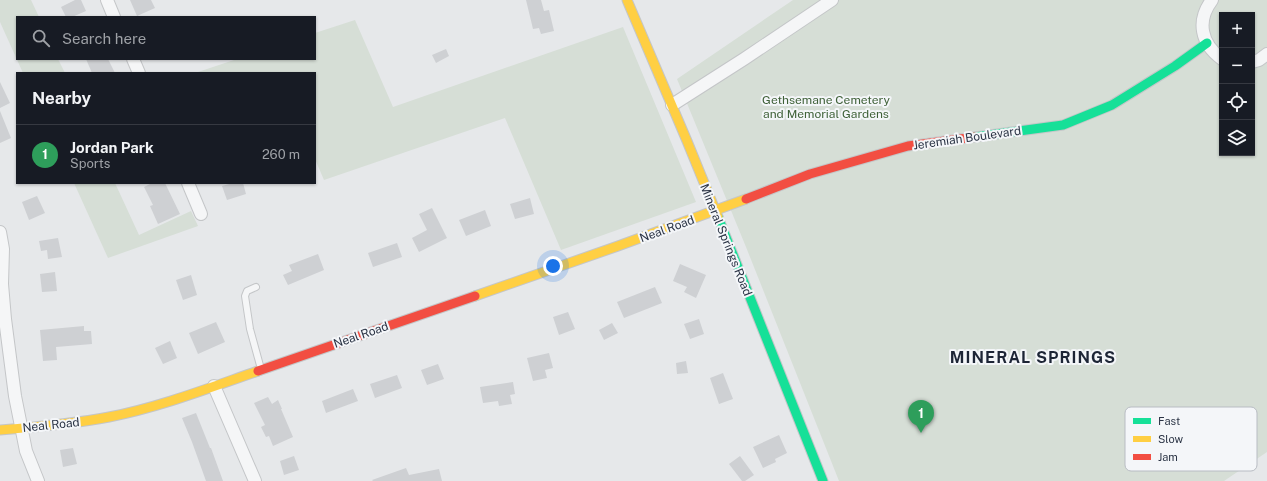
<!DOCTYPE html>
<html lang="en">
<head>
<meta charset="utf-8">
<style>
  body { margin:0; font-family:"Public Sans",sans-serif; background:#20242c; color:#f1f3f6 }
  .controls { position:absolute; right:12px; top:12px; display:grid; overflow:hidden; border-radius:0px; box-shadow:0 1px 3px #0004 }
  .controls button { width:36px; height:36px; display:grid; place-items:center; padding:0; border:0; border-bottom:1px solid #363941; background:#171b24; color:#f1f3f6; font:20px sans-serif }
  .you { position:absolute; left:553px; top:266px; width:14px; height:14px; margin:-10px; border:3px solid #fff; border-radius:50%; background:#1a73e8; box-shadow:0 0 0 6px #1a73e833 }
  .badge { display:grid; place-items:center; width:26px; height:26px; border-radius:50%; background:#7c3aed; color:#fff; font-size:13px; font-weight:700 }
  .pin { position:absolute; translate:-50% -33px; filter:drop-shadow(0 1px 2px #0008) }
  .pin::after { content:''; position:absolute; top:21px; width:14px; height:12px; background:inherit; clip-path:polygon(0 0,100% 0,50% 100%) }
  .list { margin:0; padding:0; list-style:none }
  h2 { display:flex; justify-content:space-between; align-items:center; height:52px; margin:0; padding:0 16px; font-size:17px }
  h2 small { font-size:13px; font-weight:400; color:#9ea1a6 }
  .list li { display:grid; grid-template-columns:26px 1fr auto; gap:12px; align-items:center; box-sizing:border-box; height:60px; padding:0 16px; border-top:1px solid #363941 }
  .list b { display:block; font-size:15px; white-space:nowrap }
  .list p { margin:0; font-size:13px; white-space:nowrap; color:#9ea1a6 }
  .list em { font-size:13px; font-style:normal; color:#9ea1a6 }
  .icon { flex:none; width:22px; height:22px; fill:none; stroke:currentColor; stroke-width:2; stroke-linecap:round; stroke-linejoin:round }
  .map { position:relative; flex:none; width:1267px; height:481px; overflow:hidden }
  .search { position:absolute; background:#171b24; box-shadow:0 1px 3px #0004; left:16px; top:16px; width:300px; height:44px; display:flex; align-items:center; gap:10px; box-sizing:border-box; padding:0 14px; border-radius:0px; color:#9ea1a6; font-size:15px }
  .panel { position:absolute; background:#171b24; box-shadow:0 1px 3px #0004; left:16px; top:72px; width:300px; height:112px; border-radius:0px }
  .map>svg:first-child { display:block }
</style>
</head>
<body>
<div class="map">
<svg width="1267" height="481" viewBox="0 0 1267 481">
  <rect width="100%" height="100%" fill="#e6e8ea"/>
  <g fill="#d6ded6" fill-rule="evenodd">
    <polygon points="0,0 31,0 39,17 17,17 17,59 58,59 65,73 23,73 0,22"/>
    <path d="M793,0H1267V452L1224,481H839L746,247L677,79ZM1222,15H1252V153H1222Z"/>
    <polygon points="355,20 393,107 623,27 696,202 561,250 505,118 324,180 315,159 315,73 195,73 237,59 315,59 315,33"/>
    <polygon points="74,183 115,183 139,235 191,211 198,226 108,258"/>
  </g>
  <g fill="#ced0d3">
    <polygon points="75,0 81,0 86,11 72,17 66,17 61,7"/>
    <polygon points="130,0 151,0 155,8 137,16"/>
    <polygon points="526,0 541,0 544,11 549,10 554,31 541,34 539,28 533,29"/>
    <polygon points="446,49 449,56 436,63 432,55"/>
    <polygon points="86,59 108,59 115,73 92,73"/>
    <polygon points="0,82 10,103 0,108"/>
    <polygon points="0,111 11,138 0,143"/>
    <polygon points="152,183 165,183 180,214 158,224 150,206 153,205 144,187"/>
    <polygon points="233,183 243,183 246,194 227,200 222,186"/>
    <polygon points="37,196 45,213 29,220 22,202"/>
    <polygon points="530,198 534,214 515,219 510,204"/>
    <polygon points="432,208 447,238 419,252 412,238 427,230 419,214"/>
    <polygon points="485,210 491,226 466,236 459,220"/>
    <polygon points="58,238 62,257 48,259 47,250 41,251 39,241"/>
    <polygon points="397,243 402,257 373,267 368,253"/>
    <polygon points="318,254 324,270 288,285 283,275 292,271 289,265"/>
    <polygon points="680,264 706,275 696,298 684,292 687,287 673,281"/>
    <polygon points="55,272 57,291 42,292 40,274"/>
    <polygon points="191,275 197,295 183,300 176,280"/>
    <polygon points="655,287 662,303 624,318 617,302"/>
    <polygon points="568,312 575,329 559,335 553,317"/>
    <polygon points="699,319 704,334 690,339 684,324"/>
    <polygon points="216,322 225,342 198,354 189,333"/>
    <polygon points="612,323 618,333 604,340 599,330"/>
    <polygon points="84,326 84,331 91,331 92,344 56,347 57,360 43,361 40,330"/>
    <polygon points="170,341 177,358 163,364 155,348"/>
    <polygon points="549,353 553,368 545,370 547,378 533,381 527,358"/>
    <polygon points="686,361 688,373 677,374 676,363"/>
    <polygon points="438,364 444,379 427,385 421,370"/>
    <polygon points="723,373 733,399 719,404 710,378"/>
    <polygon points="397,375 402,388 375,398 370,384"/>
    <polygon points="513,382 515,394 510,395 512,404 499,406 498,401 483,403 480,387"/>
    <polygon points="353,389 358,401 326,413 322,401"/>
    <polygon points="268,397 272,404 278,400 282,409 281,409 293,437 273,446 269,436 266,437 261,427 265,425 254,403"/>
    <polygon points="196,413 210,448 211,448 223,481 206,481 192,442 182,418"/>
    <polygon points="779,435 787,453 775,459 776,462 763,468 753,447"/>
    <polygon points="73,448 77,464 63,467 60,450"/>
    <polygon points="294,456 299,470 284,475 280,461"/>
    <polygon points="740,456 754,475 745,481 742,481 729,464"/>
    <polygon points="406,468 409,475 439,469 442,481 373,481 372,480"/>
  </g>
  <g fill="none" stroke-linecap="round" stroke-linejoin="round">
    <g stroke="#c4c6c8" stroke-width="8">
      <polyline id="lane" points="256,287 247,291 245,296 250,329 261,369"/>
    </g>
    <g stroke="#c4c6c8" stroke-width="14">
      <g id="street">
        <polyline points="107,0 114,17"/>
        <path d="M1212,0C1196,21 1201,44 1222,59"/>
        <polyline points="133,59 139,73"/>
        <polyline points="1252,62 1259,60 1267,54"/>
        <polyline points="672,105 744,59 832,0"/>
        <polyline points="188,183 201,214"/>
        <polyline points="0,232 3,249 2,284 5,319 15,396 26,451 38,481"/>
        <polyline points="214,386 255,481"/>
      </g>
    </g>
    <g stroke="#c4c6c8" stroke-width="11">
      <g id="fast">
        <polyline points="975,137 1063,125 1112,105 1175,66 1207,43"/>
        <polyline points="718,217 823,481"/>
      </g>
    </g>
    <g stroke="#c4c6c8" stroke-width="11">
      <g id="slow">
        <polyline points="627,0 687,141 718,217"/>
        <polyline points="475,296 618,246 746,199"/>
        <path d="M0,430C37,427 73,424 109,417C160,407 209,388 258,371"/>
      </g>
    </g>
    <g stroke="#c4c6c8" stroke-width="11">
      <g id="jam">
        <polyline points="746,199 810,174 908,146 975,137"/>
        <polyline points="258,371 475,296"/>
      </g>
    </g>
    <use href="#lane" stroke="#f5f6f7" stroke-width="6"/>
    <use href="#street" stroke="#f5f6f7" stroke-width="12"/>
    <use href="#fast" stroke="#16e098" stroke-width="9"/>
    <use href="#slow" stroke="#ffcf43" stroke-width="9"/>
    <use href="#jam" stroke="#f24e42" stroke-width="9"/>
  </g>
  <g text-anchor="middle" stroke-width="4" stroke-linejoin="round" paint-order="stroke">
    <g font-size="12" fill="#3f6138" stroke="#f4f6f9">
      <text x="826" y="104">Gethsemane Cemetery<tspan x="826" dy="14">and Memorial Gardens</tspan></text>
    </g>
    <g font-size="12" fill="#2b3445" stroke="#f4f6f9">
      <text transform="translate(967 138) rotate(-8)" y="4">Jeremiah Boulevard</text>
      <text transform="translate(667 229) rotate(-20)" y="4">Neal Road</text>
      <text transform="translate(726 240) rotate(68)" y="4">Mineral Springs Road</text>
      <text transform="translate(361 335) rotate(-19)" y="4">Neal Road</text>
      <text transform="translate(51 425) rotate(-6)" y="4">Neal Road</text>
    </g>
    <g font-size="16" font-weight="bold" letter-spacing="1" fill="#1d2536" stroke="#f4f6f9">
      <text x="1033" y="363">MINERAL SPRINGS</text>
    </g>
  </g>
  <rect x="1125" y="407" width="132" height="64" rx="6" fill="#f4f6f9" stroke="#b8bcc3" stroke-width="1"/>
  <rect x="1133" y="418" width="18" height="6" fill="#16e098"/>
  <rect x="1133" y="436" width="18" height="6" fill="#ffcf43"/>
  <rect x="1133" y="454" width="18" height="6" fill="#f24e42"/>
  <g font-size="11" fill="#2b3445">
    <text x="1158" y="425">Fast</text>
    <text x="1158" y="443">Slow</text>
    <text x="1158" y="461">Jam</text>
  </g>
</svg>
<div class="controls">
<button>+</button>
<button>−</button>
<button><svg class="icon" aria-label="locate" viewBox="0 0 24 24"><circle cx="12" cy="12" r="6"/><path d="M12 2v4M12 18v4M2 12h4M18 12h4"/></svg></button>
<button><svg class="icon" aria-label="layers" viewBox="0 0 24 24"><path d="M12 4l9 5-9 5-9-5zM3 14l9 5 9-5"/></svg></button>
</div>
<div class="you"></div>
<div class="pin badge" style="left:921px;top:433px;background:#2e9e5b">1</div>
<div class="search"><svg class="icon" aria-label="search" viewBox="0 0 24 24"><circle cx="10" cy="10" r="6"/><path d="M15 15l6 6"/></svg>Search here</div>
<section class="panel">
<h2>Nearby<small></small></h2>
<ul class="list">
<li><span class="badge" style="background:#2e9e5b">1</span><div><b>Jordan Park</b><p>Sports</p></div><em>260 m</em></li>
</ul>
</section>
</div>
</body>
</html>
